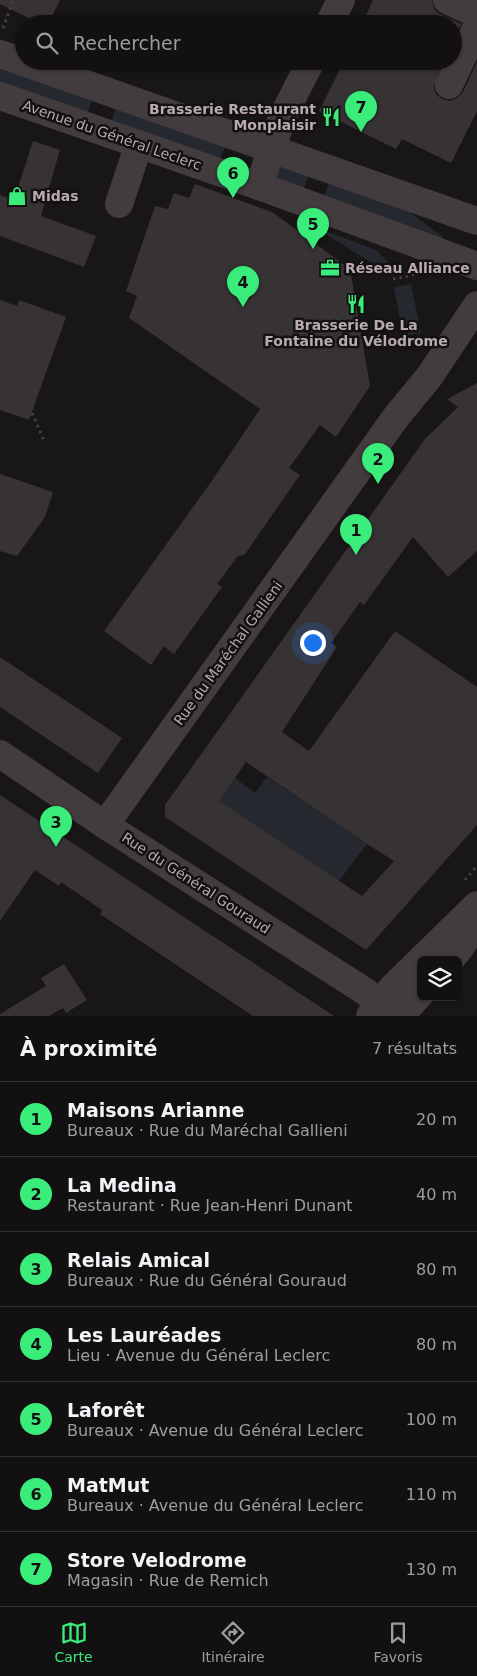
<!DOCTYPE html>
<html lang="fr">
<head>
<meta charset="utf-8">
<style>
  body { margin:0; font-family:"DejaVu Sans",sans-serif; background:#1b191a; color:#f1f3f6 }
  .controls { position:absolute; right:15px; bottom:15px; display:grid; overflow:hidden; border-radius:8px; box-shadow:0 1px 4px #0004 }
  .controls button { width:45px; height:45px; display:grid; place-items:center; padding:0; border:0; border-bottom:1px solid #313031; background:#121011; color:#f1f3f6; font:25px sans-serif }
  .you { position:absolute; left:312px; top:642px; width:18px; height:18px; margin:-12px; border:4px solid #fff; border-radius:50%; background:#1a73e8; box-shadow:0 0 0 8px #1a73e833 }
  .badge { display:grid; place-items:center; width:32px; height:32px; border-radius:50%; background:#3aed7b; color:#111; font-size:16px; font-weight:700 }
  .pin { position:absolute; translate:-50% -41px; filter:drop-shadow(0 1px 2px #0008) }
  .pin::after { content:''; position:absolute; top:26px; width:18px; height:15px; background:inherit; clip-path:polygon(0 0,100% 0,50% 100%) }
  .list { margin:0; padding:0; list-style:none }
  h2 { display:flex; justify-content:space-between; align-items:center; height:65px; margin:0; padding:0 20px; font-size:21px }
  h2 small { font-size:16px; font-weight:400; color:#9c9d9f }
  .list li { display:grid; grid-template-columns:32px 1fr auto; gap:15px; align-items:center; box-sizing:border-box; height:75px; padding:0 20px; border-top:1px solid #313031 }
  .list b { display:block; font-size:19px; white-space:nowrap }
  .list p { margin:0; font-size:16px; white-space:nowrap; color:#9c9d9f }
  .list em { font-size:16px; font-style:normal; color:#9c9d9f }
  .icon { flex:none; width:28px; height:28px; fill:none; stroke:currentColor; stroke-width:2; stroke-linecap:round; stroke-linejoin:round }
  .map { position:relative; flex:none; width:477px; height:1016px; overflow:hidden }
  .search { position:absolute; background:#121011; box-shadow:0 1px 4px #0004; left:15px; right:15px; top:15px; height:55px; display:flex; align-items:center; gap:12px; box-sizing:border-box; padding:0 18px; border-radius:28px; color:#9c9d9f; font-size:19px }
  .sheet { height:590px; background:#121011 }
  nav { display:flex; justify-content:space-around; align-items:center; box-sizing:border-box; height:70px; border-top:1px solid #313031; background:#121011; font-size:14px; color:#9c9d9f }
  nav a { display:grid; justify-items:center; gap:2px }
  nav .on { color:#3aed7b }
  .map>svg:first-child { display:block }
</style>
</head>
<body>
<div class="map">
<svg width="477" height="1016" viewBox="0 0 477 1016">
  <rect width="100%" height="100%" fill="#181617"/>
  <g fill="#262830">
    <polygon points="0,68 92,100 86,118 0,87"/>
    <polygon points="116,108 225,146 218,165 114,126 112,120"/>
    <polygon points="278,166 308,176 302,195 280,185 276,172"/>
    <polygon points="329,183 408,211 443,237 442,241 322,202"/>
    <polygon points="323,230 376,250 399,272 390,274 322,232"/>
    <polygon points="411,284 421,333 403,336 394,287"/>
    <polygon points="267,777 367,844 339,881 218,801 235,778 255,793"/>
  </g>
  <g fill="#373335" fill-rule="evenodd">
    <polygon points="0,0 60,0 48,24 41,24 0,4"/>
    <polygon points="373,0 432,0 434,9 440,14 461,24 453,40 453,24 362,24"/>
    <polygon points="344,61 443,61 434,87 436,94 442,99 450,101 457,98 463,92 477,62 477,111 451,163 402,139 396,149 319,111"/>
    <polygon points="33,141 60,150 41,216 96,236 84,267 0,236 0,195 14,200"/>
    <polygon points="195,184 272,212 350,269 370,386 336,437 320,425 289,468 300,475 245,554 237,557 217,584 222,587 174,654 164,646 151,665 104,631 211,482 260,409 129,318 137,296 126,291 155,206 168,209 174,193 189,198"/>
    <polygon points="0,300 17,306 19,300 66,317 29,420 0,410"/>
    <path d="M477,383V551L448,577L413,537L364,605L360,602L331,643L337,647L282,732L309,751L395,631L477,687V825L366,950L165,817V805L425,439L458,407L447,399ZM246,762L367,844L394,861L362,896L282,843L219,801Z"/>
    <polygon points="0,474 53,492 45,517 17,556 0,551"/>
    <polygon points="0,657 122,738 98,773 0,707"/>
    <polygon points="0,795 181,915 334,1016 253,1016 100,914 102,910 61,882 59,886 35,870 0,921"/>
    <polygon points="64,964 87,1000 66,1013 63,1008 49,1016 0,1016 0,1014 46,986 41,978"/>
  </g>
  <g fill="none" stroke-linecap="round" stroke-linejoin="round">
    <g stroke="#463f43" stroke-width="3" stroke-dasharray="2.5 4" stroke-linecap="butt">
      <polyline points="3,28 13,1"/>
      <polyline points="393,279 417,274"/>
      <polyline points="404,343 421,339"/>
      <polyline points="32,413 45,443"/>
      <polyline points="465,880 477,866"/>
    </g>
    <g stroke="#423c3f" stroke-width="28">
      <polyline points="447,0 477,14"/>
      <polyline points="329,24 341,0"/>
      <polyline points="0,54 477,221"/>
      <polyline points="449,85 477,26"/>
      <polyline points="0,96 259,186 477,266"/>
      <polyline points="259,186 282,118 311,61"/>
      <polyline points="119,204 139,144"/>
      <polyline points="0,754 105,825 366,992 386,1010 383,1016"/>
      <polyline points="105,825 396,417 429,377 477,305"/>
      <polyline points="450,960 460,948 477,921"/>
      <polyline points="370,1016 393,987 477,905"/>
      <polyline points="400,1016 421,993"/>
    </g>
  </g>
  <defs>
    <g id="restaurant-bare" transform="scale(1.5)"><path d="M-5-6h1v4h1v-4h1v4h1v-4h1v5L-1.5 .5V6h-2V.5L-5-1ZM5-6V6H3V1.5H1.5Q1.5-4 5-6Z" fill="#3aed7b" stroke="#131112" stroke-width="2.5" paint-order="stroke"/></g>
    <g id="shop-bare" transform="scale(1.5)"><path d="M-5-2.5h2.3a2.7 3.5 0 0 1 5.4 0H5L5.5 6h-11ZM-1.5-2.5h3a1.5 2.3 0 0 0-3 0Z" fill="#3aed7b" stroke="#131112" stroke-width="2.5" paint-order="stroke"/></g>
    <g id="office-bare" transform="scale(1.5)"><path d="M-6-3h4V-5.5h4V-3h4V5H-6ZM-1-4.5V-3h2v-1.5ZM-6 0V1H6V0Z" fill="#3aed7b" stroke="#131112" stroke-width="2.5" paint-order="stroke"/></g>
  </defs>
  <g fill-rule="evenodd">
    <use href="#restaurant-bare" x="331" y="117"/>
    <use href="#shop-bare" x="17" y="196"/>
    <use href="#office-bare" x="330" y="268"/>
    <use href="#restaurant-bare" x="356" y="304"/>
  </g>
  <g text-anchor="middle" stroke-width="5" stroke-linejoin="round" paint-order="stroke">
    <g font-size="14" font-weight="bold" fill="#b8a9b2" stroke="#131112" text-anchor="start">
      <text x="316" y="114" text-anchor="end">Brasserie Restaurant<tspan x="316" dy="16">Monplaisir</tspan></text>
      <text x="32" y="201">Midas</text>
      <text x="345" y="273">Réseau Alliance</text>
      <text x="356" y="330" text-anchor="middle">Brasserie De La<tspan x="356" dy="16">Fontaine du Vélodrome</tspan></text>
    </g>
    <g font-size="14" fill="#b8a9b2" stroke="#131112">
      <text transform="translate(112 135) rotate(19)" y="5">Avenue du Général Leclerc</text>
      <text transform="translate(228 653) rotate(-54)" y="5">Rue du Maréchal Gallieni</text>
      <text transform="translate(196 883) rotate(33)" y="5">Rue du Général Gouraud</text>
    </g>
  </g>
</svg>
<div class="controls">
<button><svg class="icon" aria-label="layers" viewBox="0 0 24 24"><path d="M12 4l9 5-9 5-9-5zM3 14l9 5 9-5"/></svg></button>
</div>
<div class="you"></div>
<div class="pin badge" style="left:356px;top:555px">1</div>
<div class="pin badge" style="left:378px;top:484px">2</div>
<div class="pin badge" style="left:56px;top:847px">3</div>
<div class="pin badge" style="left:243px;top:307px">4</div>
<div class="pin badge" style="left:313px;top:249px">5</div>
<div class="pin badge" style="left:233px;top:198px">6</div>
<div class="pin badge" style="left:361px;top:132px">7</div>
<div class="search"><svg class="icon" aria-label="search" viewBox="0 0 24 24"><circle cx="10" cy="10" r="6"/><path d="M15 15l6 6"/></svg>Rechercher</div>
</div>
<section class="sheet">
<h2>À proximité<small>7 résultats</small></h2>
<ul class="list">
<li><span class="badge">1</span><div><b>Maisons Arianne</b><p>Bureaux · Rue du Maréchal Gallieni</p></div><em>20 m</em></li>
<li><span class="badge">2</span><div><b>La Medina</b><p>Restaurant · Rue Jean-Henri Dunant</p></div><em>40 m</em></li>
<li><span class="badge">3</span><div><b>Relais Amical</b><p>Bureaux · Rue du Général Gouraud</p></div><em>80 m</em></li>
<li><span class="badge">4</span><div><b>Les Lauréades</b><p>Lieu · Avenue du Général Leclerc</p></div><em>80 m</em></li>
<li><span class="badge">5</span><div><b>Laforêt</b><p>Bureaux · Avenue du Général Leclerc</p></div><em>100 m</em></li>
<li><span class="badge">6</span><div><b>MatMut</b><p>Bureaux · Avenue du Général Leclerc</p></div><em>110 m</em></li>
<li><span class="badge">7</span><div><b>Store Velodrome</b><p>Magasin · Rue de Remich</p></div><em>130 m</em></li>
</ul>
</section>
<nav>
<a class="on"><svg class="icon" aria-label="map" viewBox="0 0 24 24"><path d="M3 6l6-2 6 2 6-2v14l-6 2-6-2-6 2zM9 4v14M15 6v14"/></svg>Carte</a>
<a><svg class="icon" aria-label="directions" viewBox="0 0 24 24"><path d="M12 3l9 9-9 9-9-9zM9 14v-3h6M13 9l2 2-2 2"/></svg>Itinéraire</a>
<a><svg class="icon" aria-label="saved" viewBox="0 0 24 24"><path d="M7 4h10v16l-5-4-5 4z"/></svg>Favoris</a>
</nav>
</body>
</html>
